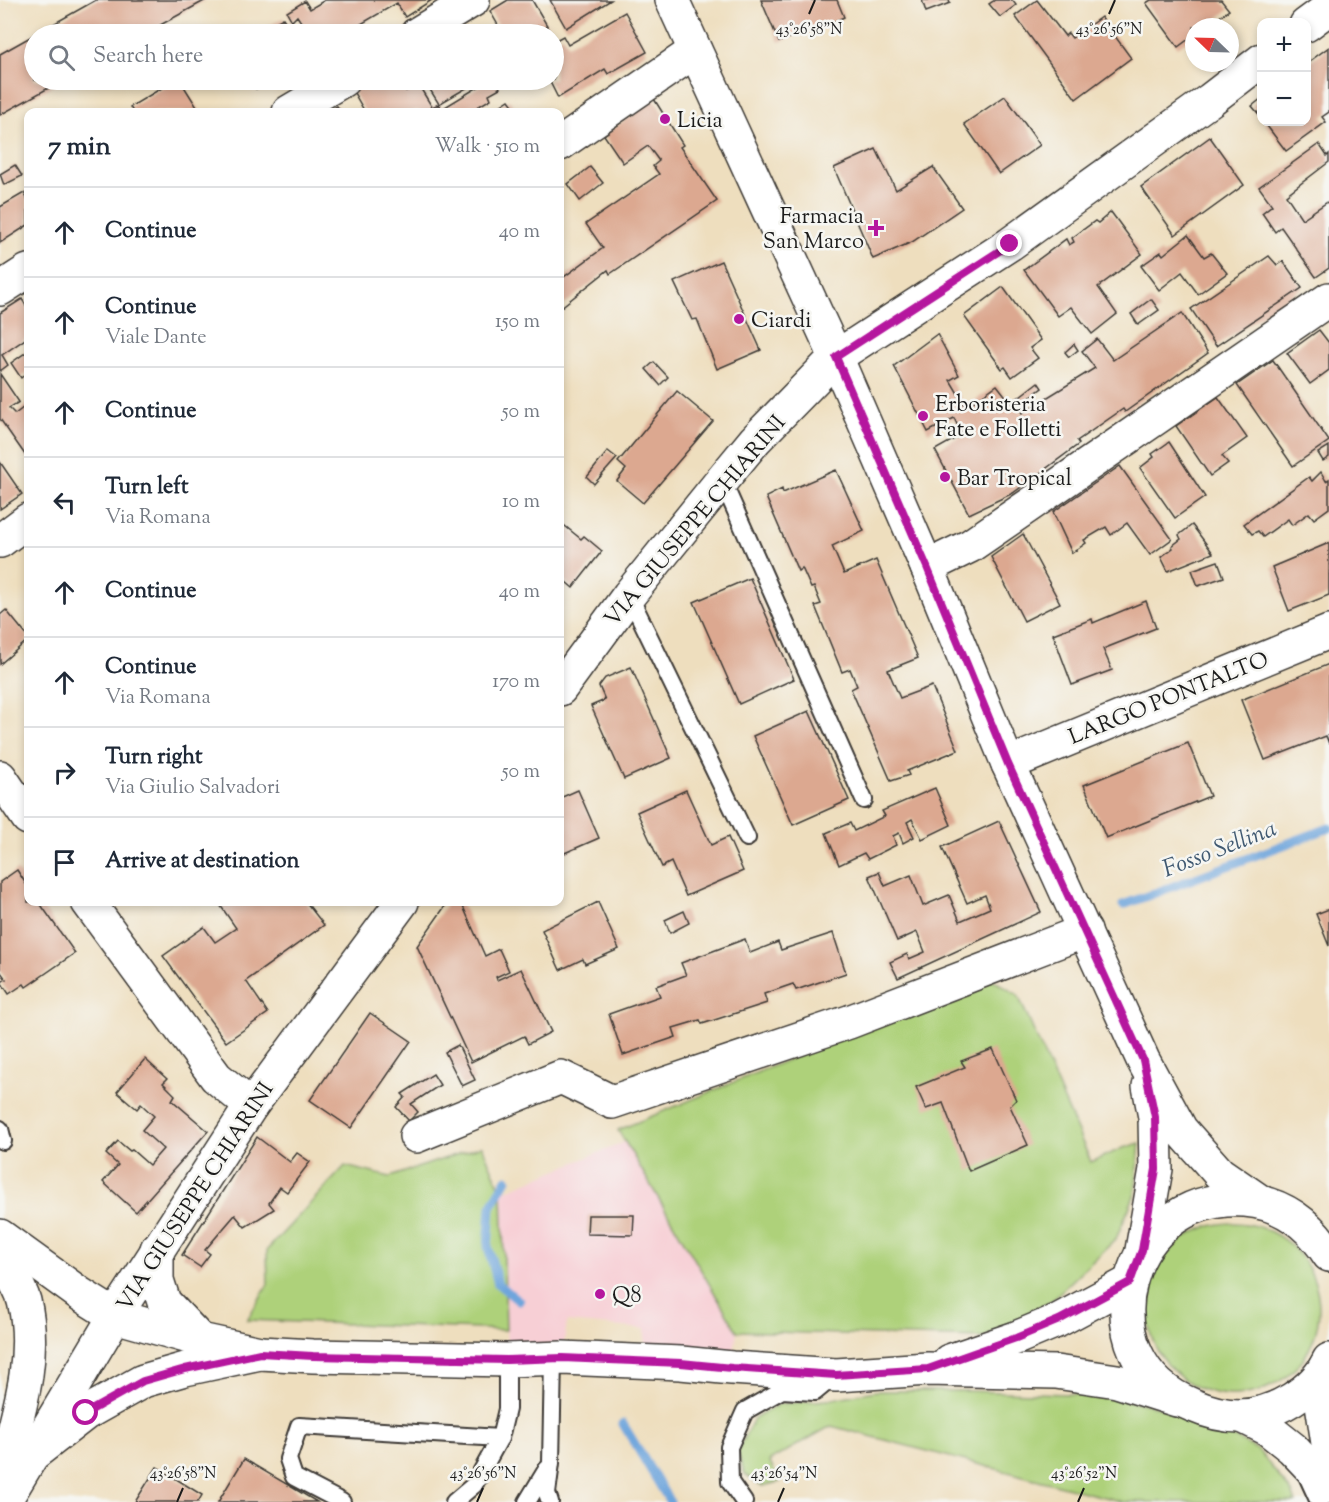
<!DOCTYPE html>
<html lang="en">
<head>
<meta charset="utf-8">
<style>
  body { margin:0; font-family:"Sorts Mill Goudy",serif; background:#f6f6f7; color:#1f2937 }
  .controls { position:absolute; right:18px; top:18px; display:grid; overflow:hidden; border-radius:12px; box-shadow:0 3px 9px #0003 }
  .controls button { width:54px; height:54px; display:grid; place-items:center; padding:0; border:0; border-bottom:2px solid #e0e1e3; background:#fff; color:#1f2937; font:30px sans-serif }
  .compass { position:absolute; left:1185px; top:18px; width:54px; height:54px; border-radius:50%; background:#fff; box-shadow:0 3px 9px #0003; rotate:293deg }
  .stop { position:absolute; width:18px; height:18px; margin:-14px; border:4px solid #b5179e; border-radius:50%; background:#fff }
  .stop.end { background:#b5179e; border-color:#fff; box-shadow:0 2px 6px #0008 }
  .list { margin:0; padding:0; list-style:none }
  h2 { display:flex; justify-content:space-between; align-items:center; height:78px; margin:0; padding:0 24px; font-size:26px }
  h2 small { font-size:20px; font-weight:400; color:#747a83 }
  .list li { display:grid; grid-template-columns:39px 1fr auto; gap:18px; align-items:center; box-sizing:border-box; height:90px; padding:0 24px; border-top:2px solid #e0e1e3 }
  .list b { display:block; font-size:22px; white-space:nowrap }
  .list p { margin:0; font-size:20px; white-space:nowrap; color:#747a83 }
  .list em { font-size:20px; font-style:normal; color:#747a83 }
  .icon { flex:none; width:33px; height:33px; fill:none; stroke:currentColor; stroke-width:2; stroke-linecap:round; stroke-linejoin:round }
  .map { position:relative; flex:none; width:1329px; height:1502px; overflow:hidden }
  .search { position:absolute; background:#fff; box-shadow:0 3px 9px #0003; left:24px; top:24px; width:540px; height:66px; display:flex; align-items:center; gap:15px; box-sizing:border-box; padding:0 21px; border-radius:33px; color:#747a83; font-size:22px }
  .panel { position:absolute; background:#fff; box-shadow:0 3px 9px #0003; left:24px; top:108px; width:540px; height:798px; border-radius:12px }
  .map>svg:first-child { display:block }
</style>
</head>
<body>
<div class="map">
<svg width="1329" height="1502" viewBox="0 0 1329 1502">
  <rect width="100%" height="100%" fill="#f6f6f2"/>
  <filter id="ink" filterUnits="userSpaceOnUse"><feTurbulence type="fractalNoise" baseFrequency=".0167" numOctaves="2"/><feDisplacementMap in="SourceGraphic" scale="12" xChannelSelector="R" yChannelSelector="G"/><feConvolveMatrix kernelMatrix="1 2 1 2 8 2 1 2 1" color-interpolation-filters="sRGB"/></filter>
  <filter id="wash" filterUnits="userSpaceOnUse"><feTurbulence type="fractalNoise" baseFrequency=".008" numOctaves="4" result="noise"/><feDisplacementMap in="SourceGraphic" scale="24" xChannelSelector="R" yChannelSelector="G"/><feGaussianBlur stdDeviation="1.35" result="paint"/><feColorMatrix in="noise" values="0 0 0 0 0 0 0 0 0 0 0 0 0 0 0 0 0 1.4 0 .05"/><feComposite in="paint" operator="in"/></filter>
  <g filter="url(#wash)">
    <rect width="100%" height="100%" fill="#eedebe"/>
    <polygon fill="#f7cfd5" points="625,1142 737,1331 732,1368 645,1361 645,1329 567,1322 562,1358 507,1360 502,1192"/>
    <g fill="#aed17a" stroke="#65764b" stroke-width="1.5">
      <polygon points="988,977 1018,995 1091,1162 1123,1148 1140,1143 1135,1194 1116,1239 1050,1302 983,1338 737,1331 618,1130"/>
      <polygon points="482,1146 502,1192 506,1330 247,1320 268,1284 267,1250 345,1166 390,1177"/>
      <circle cx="1233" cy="1309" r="86"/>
      <polygon points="875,1391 968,1391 1102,1395 1188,1413 1258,1450 1292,1493 1296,1502 1123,1502 831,1426 769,1461 780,1482 762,1486 745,1475 737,1451 754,1419 779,1404 827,1400"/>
    </g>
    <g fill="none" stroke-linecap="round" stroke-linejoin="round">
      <g stroke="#6ea5dc" stroke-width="9">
        <polyline points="1123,905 1329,828"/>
        <polyline points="507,1179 491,1207 488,1247 498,1284 519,1301"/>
        <polyline points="623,1424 670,1502"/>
      </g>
    </g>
    <g id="blocks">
      <g fill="#dca890">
        <polygon points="96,0 206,0 144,34 34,34 34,80 63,80 0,115 0,54"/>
        <polygon points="325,0 432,0 405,17 397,3 344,34 309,34 297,16 292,21 297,29 292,33 293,34 262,34 260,31 283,18 287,24 292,21 287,12 305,1 310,9"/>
        <polygon points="508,0 532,0 552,34 497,34 502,32 490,11"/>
        <polygon points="550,0 611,0 566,28"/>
        <polygon points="761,0 837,0 844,17 803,36 802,33 779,42"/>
        <polygon points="922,0 949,0 950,3 926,12"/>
        <polygon points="995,0 1012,0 1016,5 1000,17 989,4"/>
        <polygon points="1037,0 1065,36 1068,33 1072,38 1101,17 1131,58 1076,99 1015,16"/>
        <polygon points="1151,0 1221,0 1229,10 1205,27 1194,27 1194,35 1178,47 1146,3"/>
        <polygon points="625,12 647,52 608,74 605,69 558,98 549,80 554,80 554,41 563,36 568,45"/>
        <polygon points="1329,47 1329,112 1322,117 1326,122 1286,151 1264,122 1306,122 1306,64"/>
        <polygon points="175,80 180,80 200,112 133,112 130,107"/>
        <polygon points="250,80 272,80 256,89"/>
        <polygon points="373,80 399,80 406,91 418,84 432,107 439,104 442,109 483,84 480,80 439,104 424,80 495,80 500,88 489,94 491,99 469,112 419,112 417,110 413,112 365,112 353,91"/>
        <polygon points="1005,96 1040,145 999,174 964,124"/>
        <polygon points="1262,98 1262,118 1252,106"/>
        <polygon points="654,99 683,145 680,147 717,201 610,274 608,270 560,308 560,280 603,248 586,224 659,174 653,166 659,161 648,146 623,163 604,135"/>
        <polygon points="509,100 518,112 491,112"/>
        <polygon points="337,106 341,112 327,112"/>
        <polygon points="1210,137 1244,185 1175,235 1141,187"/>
        <polygon points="1319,144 1327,156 1329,154 1329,162 1286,195 1302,219 1329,201 1329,268 1316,277 1281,227 1275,232 1262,213 1272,205 1259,187"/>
        <polygon points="876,149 896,190 933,167 962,208 912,242 873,259 834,168"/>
        <polygon points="15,165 22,176 4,185 0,174"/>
        <polygon points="590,167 603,183 580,201 568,184"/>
        <polygon points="24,193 28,200 28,225 0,243 0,207"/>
        <polygon points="1111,212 1142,254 1098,287 1117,314 1092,334 1071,307 1058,316 1024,270 1066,239 1069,245 1074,242 1072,238 1095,221 1098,223"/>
        <polygon points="1188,235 1204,257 1211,253 1227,273 1198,294 1182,272 1159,290 1141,266 1161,252 1163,255"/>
        <polygon points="1269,256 1277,265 1283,261 1302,288 1216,346 1191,309"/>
        <polygon points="721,261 761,350 717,369 697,319 692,320 674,282"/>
        <polygon points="1003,287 1041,340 1030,348 1038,358 1012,377 1005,367 1002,369 964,316"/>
        <polygon points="22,299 28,309 28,337 2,355 8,365 0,371 0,313"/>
        <polygon points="1151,299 1159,310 1138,325 1131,314"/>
        <polygon points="1182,313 1208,353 1125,412 1123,409 1077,441 1079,444 1013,493 969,514 935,450 962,435 954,418 928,432 894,366 937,334 959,375 950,380 966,407 997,385 1011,403 1038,382 1042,388 1018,406 1022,413 1095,368 1082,351 1097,339 1113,360"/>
        <polygon points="1319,330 1329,343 1329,370 1310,384 1287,353"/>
        <polygon points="1074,344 1078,350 1069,357 1065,352"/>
        <polygon points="28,351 28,372 21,378 11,363"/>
        <polygon points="1273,360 1329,441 1293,466 1237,385"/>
        <polygon points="654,362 668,377 660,385 646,369"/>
        <polygon points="0,374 19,402 9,408 15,414 28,404 28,459 0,419"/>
        <polygon points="677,391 713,421 643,503 617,481 626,469 618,462"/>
        <polygon points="1218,397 1247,438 1222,456 1228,463 1210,476 1176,426"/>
        <polygon points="1169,442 1205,497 1175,518 1140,468 1154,457 1152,454"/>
        <polygon points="1329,446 1329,457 1323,461 1318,453"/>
        <polygon points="608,451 617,458 594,484 587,477"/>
        <polygon points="0,462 22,494 0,509"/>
        <polygon points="1120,466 1172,539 1150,555 1127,523 1111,535 1106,527 1084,540 1086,543 1072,553 1053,512"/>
        <polygon points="836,470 864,531 832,546 844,574 876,560 918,658 888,670 900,698 932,686 958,750 907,771 909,775 891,781 851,689 857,686 850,669 842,672 815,606 821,604 814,587 811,588 802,568 798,571 766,497 782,489 783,493"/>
        <polygon points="1321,472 1326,481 1329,479 1329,508 1314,519 1309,513 1292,525 1288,519 1263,537 1258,531 1252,534 1244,524 1309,477 1312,481"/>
        <polygon points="560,522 581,539 584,536 602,551 573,588 560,577"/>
        <polygon points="1192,525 1213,553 1168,571 1161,557 1173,548 1172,546 1181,539 1179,535"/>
        <polygon points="1023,534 1060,603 1024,621 991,557"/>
        <polygon points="1329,543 1329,595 1289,611 1272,567"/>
        <polygon points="1218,561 1224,577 1198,586 1192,570"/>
        <polygon points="750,578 794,679 739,704 694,602"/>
        <polygon points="1146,601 1156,628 1103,649 1112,670 1072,685 1053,634 1092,619 1093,623"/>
        <polygon points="6,610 28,637 28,640 0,664 0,615"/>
        <polygon points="1329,664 1329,744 1326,736 1265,760 1241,700"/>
        <polygon points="631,667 671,758 624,779 591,706 605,700 599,686 605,678"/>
        <polygon points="809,711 849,800 793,825 753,736"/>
        <polygon points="1188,743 1210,796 1106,838 1084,785"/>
        <polygon points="935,788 951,825 922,839 912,819 907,822 914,837 903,843 899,833 893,836 896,845 868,859 864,853 839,865 826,833 850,823 854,831 885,816 882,811"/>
        <polygon points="578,790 599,838 560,855 560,798"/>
        <polygon points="686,790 711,845 728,837 743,871 686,896 671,862 662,867 637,812"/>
        <polygon points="999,821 1041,912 898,978 890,962 907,954 909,959 925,952 917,932 897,941 869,876 879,872 885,886 911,875 923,906 949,895 960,921 990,908 985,895 967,903 942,847"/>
        <polygon points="17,870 28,887 28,902 39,902 75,953 26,987 24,984 9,994 1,982 6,979 0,971 0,882"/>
        <polygon points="218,902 306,902 324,925 246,981 268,1013 226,1042 163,956 204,927 215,942 236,928"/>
        <polygon points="448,902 461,902 485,956 499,949 509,971 496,977 497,980 521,969 551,1032 528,1044 524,1036 471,1062 417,946"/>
        <polygon points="598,902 619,949 585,964 583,959 560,970 542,930"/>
        <polygon points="1329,909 1329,946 1316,914"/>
        <polygon points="684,911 689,923 670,933 665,920"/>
        <polygon points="833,933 846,973 796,990 793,984 764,994 767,1003 702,1024 700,1020 673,1028 676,1037 623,1055 609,1014 660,996 656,986 686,975 681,963 745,939 750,953 778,942 781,950"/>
        <polygon points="370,1013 411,1041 351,1128 310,1100"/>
        <polygon points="458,1045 475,1080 462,1086 445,1052"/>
        <polygon points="993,1049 1016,1100 1010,1106 1028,1145 969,1171 943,1103 926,1109 916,1087 965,1067 961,1061"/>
        <polygon points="145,1059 167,1079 163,1083 175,1095 172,1100 208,1131 136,1212 103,1182 118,1165 106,1154 118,1141 130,1151 132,1150 149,1165 163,1149 142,1130 154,1116 141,1104 137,1109 117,1092"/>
        <polygon points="433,1074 440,1085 411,1104 418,1112 409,1121 396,1107 405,1097 402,1094"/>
        <polygon points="257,1137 290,1162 297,1153 310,1162 287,1192 280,1187 269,1203 274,1209 245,1227 235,1215 205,1250 210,1254 200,1267 182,1255"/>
        <polygon points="588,1215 634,1215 633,1235 587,1234"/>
        <polygon points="244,1459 317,1502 218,1502"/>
        <polygon points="157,1467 202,1495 198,1502 135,1502"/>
      </g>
    </g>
  </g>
  <g filter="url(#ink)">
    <use href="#blocks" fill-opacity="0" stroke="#3c3934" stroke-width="1.5"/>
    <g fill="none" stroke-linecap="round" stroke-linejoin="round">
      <g stroke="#3c3934" stroke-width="20">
        <g id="lane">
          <polyline points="722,480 864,800"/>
          <polyline points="629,595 747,838"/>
          <polyline points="0,1129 3,1141"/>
          <polyline points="1308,1478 1319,1502"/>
          <polyline points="342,1502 294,1477 288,1459 299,1426 500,1438 507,1409 507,1360"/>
          <polyline points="454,1502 474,1485 500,1438"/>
          <polyline points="527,1502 547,1469"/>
          <polyline points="550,1502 547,1493 551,1463 553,1359"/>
          <polyline points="744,1502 730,1482 729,1447 745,1411 782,1390 815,1392 833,1377"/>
        </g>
      </g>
      <g stroke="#3c3934" stroke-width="36">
        <g id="street">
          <polyline points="1306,25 1329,8"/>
          <polyline points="417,34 473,0"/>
          <polyline points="289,112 343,80"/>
          <polyline points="560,144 695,51"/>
          <polyline points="0,289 28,271"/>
          <polyline points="836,357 1010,244 1210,100 1262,60"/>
          <polyline points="0,541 28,520"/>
          <polyline points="927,567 970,546 1329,299"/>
          <polyline points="1008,764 1329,632"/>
          <polyline points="0,777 28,818"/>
          <polyline points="88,902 216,1077 251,1106"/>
          <polyline points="416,1136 561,1077 612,1102 849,1022 1085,931"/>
          <polyline points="157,1249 157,1280 164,1302 200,1340"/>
          <polyline points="32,1455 86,1413 143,1381 185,1369 260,1353"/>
        </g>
      </g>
      <g stroke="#3c3934" stroke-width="36">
        <g id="secondary">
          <polyline points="672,0 836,357 927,567 1008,764 1143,1060 1181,1130 1219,1173 1261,1202"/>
          <polyline points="560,689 629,595 722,480 755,440 836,357"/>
          <polyline points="0,1236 80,1294 115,1316 200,1340 260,1353 313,1356 507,1360 562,1358 681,1363 732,1368 836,1375 928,1369 1056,1372 1117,1381 1177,1400"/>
          <polyline points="1142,1250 1156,1169 1155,1117 1149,1086"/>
          <path d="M1329,1255C1310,1224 1282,1203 1245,1200C1121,1191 1081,1361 1192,1405C1208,1412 1223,1416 1240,1416C1274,1415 1315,1391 1329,1360"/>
          <path d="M0,1256C8,1270 20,1286 24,1301C39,1361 14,1426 0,1484"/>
          <polyline points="949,1361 1016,1338 1059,1320 1130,1282"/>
          <polyline points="1326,1366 1322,1404 1329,1450"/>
          <polyline points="1242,1416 1268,1429 1292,1448 1329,1487"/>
          <polyline points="4,1502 115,1316 251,1106 402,902"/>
        </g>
      </g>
      <use href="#lane" stroke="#fff" stroke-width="16"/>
      <use href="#street" stroke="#fff" stroke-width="33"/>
      <use href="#secondary" stroke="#fff" stroke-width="33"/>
    </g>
  </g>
  <g fill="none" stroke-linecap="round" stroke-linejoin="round" filter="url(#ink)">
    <polyline stroke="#b5179e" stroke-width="8" points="86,1413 143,1381 185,1369 260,1353 313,1356 507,1360 562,1358 681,1363 732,1368 836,1375 928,1369 1016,1338 1059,1320 1130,1282 1142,1250 1156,1169 1155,1117 1143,1060 1008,764 927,567 836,357 1010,244"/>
  </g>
  <path fill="none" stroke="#1c1c1c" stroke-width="2" d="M809,14L815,0M1109,14L1115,0M177,1502L183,1488M477,1502L483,1488M778,1502L784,1488M1078,1502L1084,1488"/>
  <g fill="#b5179e" stroke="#f6f6f2" stroke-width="2">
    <circle cx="665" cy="119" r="6"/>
    <path d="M873 219h6v6h6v6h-6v6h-6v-6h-6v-6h6z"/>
    <circle cx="739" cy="319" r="6"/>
    <circle cx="923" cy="416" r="6"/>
    <circle cx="945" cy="477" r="6"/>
    <circle cx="600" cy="1294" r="6"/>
  </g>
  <g text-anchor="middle" stroke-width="5" stroke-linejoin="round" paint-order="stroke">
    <g font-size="22" fill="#1c1c1c" stroke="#f6f6f2" text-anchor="start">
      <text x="677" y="127">Licia</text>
      <text x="864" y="223" text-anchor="end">Farmacia<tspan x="864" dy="25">San Marco</tspan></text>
      <text x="751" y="327">Ciardi</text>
      <text x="935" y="411">Erboristeria<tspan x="935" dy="25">Fate e Folletti</tspan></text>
      <text x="957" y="485">Bar Tropical</text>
      <text x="612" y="1302">Q8</text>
    </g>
    <g font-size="22" fill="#1c1c1c" stroke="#f6f6f2">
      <text transform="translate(694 520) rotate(-50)" y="8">VIA GIUSEPPE CHIARINI</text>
      <text transform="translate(1168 697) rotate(-22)" y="8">LARGO PONTALTO</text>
      <text transform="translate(194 1196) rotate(-57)" y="8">VIA GIUSEPPE CHIARINI</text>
    </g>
    <g font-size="24" font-style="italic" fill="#415a72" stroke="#f6f6f2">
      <text transform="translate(1219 848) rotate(-21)" y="8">Fosso Sellina</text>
    </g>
  </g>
  <g font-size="15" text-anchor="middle" fill="#1c1c1c" stroke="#f6f6f2" stroke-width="5" stroke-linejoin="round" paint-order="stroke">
    <text x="809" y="34">43°26'58"N</text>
    <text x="1109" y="34">43°26'56"N</text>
    <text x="183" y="1478">43°26'58"N</text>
    <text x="483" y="1478">43°26'56"N</text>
    <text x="784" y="1478">43°26'54"N</text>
    <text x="1084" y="1478">43°26'52"N</text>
  </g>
</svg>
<div class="controls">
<button>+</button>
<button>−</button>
</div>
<svg class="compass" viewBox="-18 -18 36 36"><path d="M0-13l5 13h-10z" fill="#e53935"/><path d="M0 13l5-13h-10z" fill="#747a83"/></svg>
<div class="stop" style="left:86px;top:1413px"></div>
<div class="stop end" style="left:1010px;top:244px"></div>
<div class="search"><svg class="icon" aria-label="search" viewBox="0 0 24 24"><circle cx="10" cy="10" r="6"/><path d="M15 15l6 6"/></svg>Search here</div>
<section class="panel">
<h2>7 min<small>Walk · 510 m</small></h2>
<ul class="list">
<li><svg class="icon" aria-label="ahead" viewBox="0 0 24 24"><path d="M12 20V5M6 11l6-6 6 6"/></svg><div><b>Continue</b></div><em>40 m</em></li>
<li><svg class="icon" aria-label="ahead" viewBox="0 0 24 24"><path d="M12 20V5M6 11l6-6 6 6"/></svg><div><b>Continue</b><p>Viale Dante</p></div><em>150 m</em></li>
<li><svg class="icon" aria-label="ahead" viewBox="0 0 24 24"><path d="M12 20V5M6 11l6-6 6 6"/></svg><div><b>Continue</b></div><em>50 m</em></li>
<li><svg class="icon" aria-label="left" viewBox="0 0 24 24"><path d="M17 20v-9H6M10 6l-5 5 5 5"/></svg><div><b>Turn left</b><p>Via Romana</p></div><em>10 m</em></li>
<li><svg class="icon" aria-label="ahead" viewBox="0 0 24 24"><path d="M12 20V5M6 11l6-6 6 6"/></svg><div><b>Continue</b></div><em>40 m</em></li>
<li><svg class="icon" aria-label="ahead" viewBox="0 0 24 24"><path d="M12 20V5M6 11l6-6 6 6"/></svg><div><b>Continue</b><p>Via Romana</p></div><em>170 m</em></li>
<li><svg class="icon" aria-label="right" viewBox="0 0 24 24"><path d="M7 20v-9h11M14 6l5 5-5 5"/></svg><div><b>Turn right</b><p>Via Giulio Salvadori</p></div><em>50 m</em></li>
<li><svg class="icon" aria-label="arrive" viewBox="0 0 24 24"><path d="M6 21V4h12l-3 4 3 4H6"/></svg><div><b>Arrive at destination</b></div></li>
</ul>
</section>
</div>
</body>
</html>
